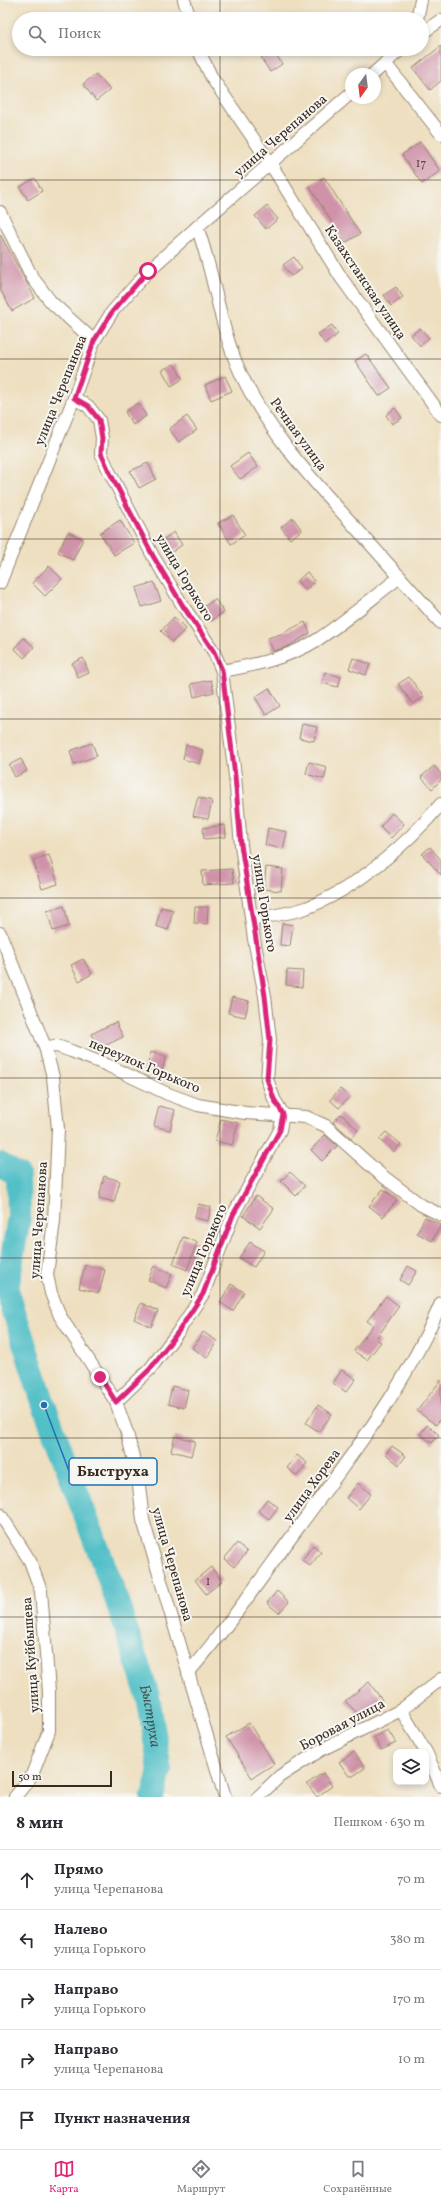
<!DOCTYPE html>
<html lang="ru">
<head>
<meta charset="utf-8">
<style>
  body { margin:0; font-family:Vollkorn,serif; background:#f7f7f7; color:#2b2b33 }
  .controls { position:absolute; right:12px; bottom:12px; display:grid; overflow:hidden; border-radius:8px; box-shadow:0 2px 6px #0003 }
  .controls button { width:36px; height:36px; display:grid; place-items:center; padding:0; border:0; border-bottom:1px solid #e1e1e2; background:#fff; color:#2b2b33; font:20px sans-serif }
  .compass { position:absolute; left:345px; top:68px; width:36px; height:36px; border-radius:50%; background:#fff; box-shadow:0 2px 6px #0003; rotate:194deg }
  .scale { position:absolute; left:12px; bottom:10px; width:100px; box-sizing:border-box; padding-left:4px; border:2px solid #3b2a1e; border-top:0; font-size:11px; line-height:14px; white-space:nowrap; color:#3b2a1e; -webkit-text-stroke:3px #f6f6f2; paint-order:stroke }
  .stop { position:absolute; width:12px; height:12px; margin:-9px; border:3px solid #db2777; border-radius:50%; background:#fff }
  .stop.end { background:#db2777; border-color:#fff; box-shadow:0 1px 4px #0008 }
  .list { margin:0; padding:0; list-style:none }
  h2 { display:flex; justify-content:space-between; align-items:center; height:52px; margin:0; padding:0 16px; font-size:17px }
  h2 small { font-size:13px; font-weight:400; color:#7c7c81 }
  .list li { display:grid; grid-template-columns:26px 1fr auto; gap:12px; align-items:center; box-sizing:border-box; height:60px; padding:0 16px; border-top:1px solid #e1e1e2 }
  .list b { display:block; font-size:15px; white-space:nowrap }
  .list p { margin:0; font-size:13px; white-space:nowrap; color:#7c7c81 }
  .list em { font-size:13px; font-style:normal; color:#7c7c81 }
  .icon { flex:none; width:22px; height:22px; fill:none; stroke:currentColor; stroke-width:2; stroke-linecap:round; stroke-linejoin:round }
  .map { position:relative; flex:none; width:441px; height:1797px; overflow:hidden }
  .search { position:absolute; background:#fff; box-shadow:0 2px 6px #0003; left:12px; right:12px; top:12px; height:44px; display:flex; align-items:center; gap:10px; box-sizing:border-box; padding:0 14px; border-radius:22px; color:#7c7c81; font-size:15px }
  .sheet { height:352px; background:#fff }
  nav { display:flex; justify-content:space-around; align-items:center; box-sizing:border-box; height:56px; border-top:1px solid #e1e1e2; background:#fff; font-size:11px; color:#7c7c81 }
  nav a { display:grid; justify-items:center; gap:2px }
  nav .on { color:#db2777 }
  .map>svg:first-child { display:block }
</style>
</head>
<body>
<div class="map">
<svg width="441" height="1797" viewBox="0 0 441 1797">
  <rect width="100%" height="100%" fill="#f6f6f2"/>
  <filter id="ink" filterUnits="userSpaceOnUse"><feTurbulence type="fractalNoise" baseFrequency=".025" numOctaves="2"/><feDisplacementMap in="SourceGraphic" scale="8" xChannelSelector="R" yChannelSelector="G"/><feConvolveMatrix kernelMatrix="1 2 1 2 8 2 1 2 1" color-interpolation-filters="sRGB"/></filter>
  <filter id="wash" filterUnits="userSpaceOnUse"><feTurbulence type="fractalNoise" baseFrequency=".012" numOctaves="4" result="noise"/><feDisplacementMap in="SourceGraphic" scale="16" xChannelSelector="R" yChannelSelector="G"/><feGaussianBlur stdDeviation="0.9" result="paint"/><feColorMatrix in="noise" values="0 0 0 0 0 0 0 0 0 0 0 0 0 0 0 0 0 1.4 0 .05"/><feComposite in="paint" operator="in"/></filter>
  <g filter="url(#wash)">
    <rect width="100%" height="100%" fill="#eedfc0"/>
    <g fill="none" stroke-linecap="round" stroke-linejoin="round">
      <path stroke="#53c0c8" stroke-width="24" id="s1" d="M0,1164L18,1175L19,1216L7,1290L44,1405L114,1592L148,1696L160,1771L153,1797"/>
    </g>
    <g id="blocks">
      <g fill="#cf92a8">
        <polygon points="441,46 441,81 430,90 413,68"/>
        <polygon points="274,51 282,64 270,72 261,58"/>
        <polygon points="96,74 110,90 96,101 83,84"/>
        <polygon points="420,142 440,171 422,184 402,155"/>
        <polygon points="324,177 360,234 345,243 309,186"/>
        <polygon points="35,178 42,191 28,200 20,187"/>
        <polygon points="267,206 278,219 266,229 255,216"/>
        <polygon points="0,234 35,298 12,311 0,289"/>
        <polygon points="294,257 302,269 291,276 283,265"/>
        <polygon points="396,287 403,297 391,306 384,295"/>
        <polygon points="332,325 338,334 325,344 318,334"/>
        <polygon points="420,328 429,338 420,346 411,335"/>
        <polygon points="366,354 391,388 379,396 355,361"/>
        <polygon points="174,364 183,379 171,386 162,370"/>
        <polygon points="225,376 232,391 211,400 205,385"/>
        <polygon points="138,403 146,416 133,425 125,412"/>
        <polygon points="395,408 402,418 392,424 386,415"/>
        <polygon points="187,416 197,430 179,442 169,429"/>
        <polygon points="248,453 258,467 240,479 230,466"/>
        <polygon points="148,463 156,479 139,488 130,471"/>
        <polygon points="233,515 245,535 231,544 218,523"/>
        <polygon points="293,518 302,530 290,539 281,527"/>
        <polygon points="120,520 134,543 114,555 100,533"/>
        <polygon points="68,532 83,539 73,560 58,552"/>
        <polygon points="174,532 182,545 169,554 161,541"/>
        <polygon points="49,566 62,579 45,596 32,583"/>
        <polygon points="307,572 315,582 305,590 297,581"/>
        <polygon points="154,582 161,601 142,607 136,588"/>
        <polygon points="215,599 224,612 211,621 202,608"/>
        <polygon points="174,617 186,629 172,642 161,631"/>
        <polygon points="305,622 310,633 287,647 273,651 268,638 281,634"/>
        <polygon points="24,638 34,647 24,658 14,648"/>
        <polygon points="83,658 89,673 78,678 72,663"/>
        <polygon points="353,658 370,664 366,675 349,669"/>
        <polygon points="325,672 341,677 338,687 322,683"/>
        <polygon points="409,677 424,697 413,704 398,684"/>
        <polygon points="211,680 214,692 194,697 191,684"/>
        <polygon points="269,688 280,706 266,715 255,697"/>
        <polygon points="302,724 317,727 314,741 299,738"/>
        <polygon points="92,743 97,756 74,764 70,751"/>
        <polygon points="186,745 203,750 199,764 183,759"/>
        <polygon points="21,759 27,771 15,777 9,765"/>
        <polygon points="309,762 327,767 324,779 306,774"/>
        <polygon points="434,766 441,774 441,780 432,789 421,777"/>
        <polygon points="198,797 212,801 208,819 193,816"/>
        <polygon points="392,813 404,824 391,838 380,827"/>
        <polygon points="225,825 226,837 204,839 203,828"/>
        <polygon points="268,828 287,832 283,849 265,845"/>
        <polygon points="430,847 441,860 441,875 422,854"/>
        <polygon points="49,855 58,884 42,889 33,860"/>
        <polygon points="266,867 283,869 281,891 264,889"/>
        <polygon points="232,869 234,883 203,885 202,871"/>
        <polygon points="64,906 69,926 53,931 47,911"/>
        <polygon points="161,907 173,910 168,930 156,926"/>
        <polygon points="195,907 208,907 207,924 194,923"/>
        <polygon points="282,923 293,925 290,946 280,945"/>
        <polygon points="83,959 92,974 79,981 71,965"/>
        <polygon points="287,970 303,971 302,987 286,985"/>
        <polygon points="232,997 249,1001 245,1017 228,1013"/>
        <polygon points="116,1022 123,1037 98,1049 91,1034"/>
        <polygon points="151,1052 166,1057 161,1074 146,1069"/>
        <polygon points="340,1089 349,1097 339,1108 330,1100"/>
        <polygon points="159,1106 175,1110 170,1130 154,1126"/>
        <polygon points="341,1114 358,1130 351,1138 333,1122"/>
        <polygon points="221,1119 238,1123 232,1145 215,1141"/>
        <polygon points="386,1132 401,1144 394,1152 379,1139"/>
        <polygon points="325,1135 337,1146 322,1161 311,1150"/>
        <polygon points="290,1172 305,1186 296,1196 281,1181"/>
        <polygon points="104,1176 120,1181 114,1202 99,1198"/>
        <polygon points="383,1189 397,1200 383,1217 369,1206"/>
        <polygon points="256,1196 274,1209 260,1228 243,1216"/>
        <polygon points="198,1204 211,1207 208,1221 195,1218"/>
        <polygon points="425,1217 441,1225 432,1241 417,1233"/>
        <polygon points="183,1237 197,1242 187,1270 173,1264"/>
        <polygon points="250,1242 264,1251 254,1267 239,1258"/>
        <polygon points="85,1265 105,1270 99,1293 79,1288"/>
        <polygon points="154,1266 172,1274 166,1288 148,1280"/>
        <polygon points="408,1266 417,1271 408,1285 400,1280"/>
        <polygon points="231,1284 244,1292 233,1311 220,1302"/>
        <polygon points="386,1296 399,1306 376,1339 381,1342 367,1360 354,1351 373,1325 367,1321"/>
        <polygon points="141,1303 158,1311 151,1327 134,1319"/>
        <polygon points="203,1332 217,1341 207,1358 192,1348"/>
        <polygon points="342,1370 356,1379 346,1392 333,1383"/>
        <polygon points="441,1380 441,1418 436,1425 417,1411"/>
        <polygon points="172,1386 188,1390 184,1408 168,1404"/>
        <polygon points="318,1405 332,1414 319,1432 306,1423"/>
        <polygon points="427,1425 439,1435 432,1443 420,1434"/>
        <polygon points="175,1436 195,1441 191,1456 171,1451"/>
        <polygon points="392,1446 406,1456 399,1465 386,1454"/>
        <polygon points="297,1455 307,1463 297,1476 287,1468"/>
        <polygon points="358,1483 371,1494 359,1509 346,1498"/>
        <polygon points="267,1499 278,1507 269,1519 258,1511"/>
        <polygon points="237,1543 247,1552 234,1567 224,1559"/>
        <polygon points="313,1545 321,1552 310,1566 302,1560"/>
        <polygon points="211,1567 222,1581 206,1594 195,1580"/>
        <polygon points="277,1591 289,1602 279,1613 267,1603"/>
        <polygon points="369,1682 382,1700 362,1718 345,1701"/>
        <polygon points="249,1723 274,1764 252,1778 226,1737"/>
        <polygon points="388,1730 396,1743 381,1750 374,1737"/>
        <polygon points="354,1752 365,1768 353,1776 349,1776 339,1762"/>
        <polygon points="323,1773 332,1786 317,1797 307,1784"/>
      </g>
    </g>
  </g>
  <g filter="url(#ink)">
    <use href="#blocks" fill-opacity="0" stroke="#94846f" stroke-width="1"/>
    <g fill="none" stroke-linecap="round" stroke-linejoin="round">
      <g stroke="#94846f" stroke-width="14">
        <g id="street">
          <polyline points="184,0 190,19"/>
          <polyline points="417,19 421,0"/>
          <polyline points="422,33 441,20"/>
          <polyline points="198,49 212,78 270,163 342,279 441,415"/>
          <polyline points="385,63 441,134"/>
          <polyline points="373,74 401,49"/>
          <polyline points="0,212 32,277 51,302 94,341"/>
          <path d="M197,227C215,275 219,327 241,374C266,428 307,474 346,517C378,552 409,588 441,623"/>
          <polyline points="74,398 88,406 99,420 102,438 101,453 109,471 153,556 183,606 214,652 222,671 235,776 241,845 254,939 265,996 270,1040 267,1079 274,1099 283,1114 280,1130 233,1215 203,1294 178,1332 150,1369 116,1402"/>
          <polyline points="0,583 74,398 94,341 112,312 148,271 197,227 351,93"/>
          <path d="M222,671C254,665 289,658 317,640C346,621 372,598 400,577"/>
          <path d="M252,919C269,916 289,914 306,908C356,889 407,844 441,804"/>
          <polyline points="0,933 45,1047 53,1077 58,1129 54,1221 47,1275 51,1293 60,1316 116,1402 127,1433 138,1477 143,1520 225,1797"/>
          <polyline points="45,1047 57,1046 71,1051 107,1065 168,1094 198,1105 245,1113 306,1117 326,1126 380,1174 421,1205 441,1215"/>
          <polyline points="0,1514 30,1561 41,1591 49,1691 49,1731 32,1775 15,1797"/>
          <path d="M188,1673C228,1627 262,1577 298,1528C351,1456 406,1386 441,1303"/>
          <polyline points="401,1710 426,1752"/>
          <polyline points="426,1752 441,1786"/>
          <polyline points="258,1797 280,1776 321,1750 401,1710 441,1679"/>
        </g>
      </g>
      <use href="#street" stroke="#fff" stroke-width="12"/>
    </g>
  </g>
  <g fill="none" stroke-linecap="round" stroke-linejoin="round" filter="url(#ink)">
    <polyline stroke="#db2777" stroke-width="5" points="100,1377 116,1402 150,1369 178,1332 203,1294 233,1215 280,1130 283,1114 274,1099 267,1079 270,1040 265,996 241,845 235,776 222,670 214,652 183,606 153,556 109,471 101,453 102,438 99,420 88,406 74,398 94,341 112,312 148,271"/>
  </g>
  <path fill="none" stroke="#3b2a1e" stroke-width="1" stroke-opacity="0.55" d="M220,0V19M220,49V1797M0,180H441M0,359H441M0,539H441M0,719H441M0,898H441M0,1078H441M0,1258H441M0,1438H441M0,1617H441"/>
  <g text-anchor="middle" stroke-width="4" stroke-linejoin="round" paint-order="stroke">
    <g font-size="12" fill="#604440">
      <text x="421" y="167">17</text>
      <text x="208" y="1585">1</text>
    </g>
    <g font-size="14" fill="#3b2a1e" stroke="#f6f6f2">
      <text transform="translate(280 135) rotate(-41)" y="5">улица Черепанова</text>
      <text transform="translate(366 282) rotate(56)" y="5">Казахстанская улица</text>
      <text transform="translate(60 390) rotate(-68)" y="5">улица Черепанова</text>
      <text transform="translate(299 434) rotate(54)" y="5">Речная улица</text>
      <text transform="translate(185 577) rotate(59)" y="5">улица Горького</text>
      <text transform="translate(265 903) rotate(81)" y="5">улица Горького</text>
      <text transform="translate(145 1065) rotate(23)" y="5">переулок Горького</text>
      <text transform="translate(38 1220) rotate(-86)" y="5">улица Черепанова</text>
      <text transform="translate(203 1250) rotate(-67)" y="5">улица Горького</text>
      <text transform="translate(311 1485) rotate(-54)" y="5">улица Хорева</text>
      <text transform="translate(173 1564) rotate(74)" y="5">улица Черепанова</text>
      <text transform="translate(30 1655) rotate(-94)" y="5">улица Куйбышева</text>
      <text transform="translate(342 1724) rotate(-28)" y="5">Боровая улица</text>
    </g>
    <g font-size="15" font-style="italic" fill="#425751" stroke="#f6f6f2">
      <text dy="5" stroke="none"><textPath href="#s1" startOffset="587">Быструха</textPath></text>
    </g>
  </g>
  <path fill="none" stroke="#1f6fb2" stroke-width="1.5" d="M44 1405L69 1471"/>
  <circle fill="#1f6fb2" stroke="#f6f6f2" stroke-width="1.5" cx="44" cy="1405" r="4"/>
  <rect fill="#f6f6f2" stroke="#1f6fb2" stroke-width="1.5" x="69" y="1458" width="88" height="27" rx="4"/>
  <g font-size="15" text-anchor="middle" font-weight="bold" fill="#3b2a1e">
    <text x="113" y="1476">Быструха</text>
  </g>
</svg>
<div class="controls">
<button><svg class="icon" aria-label="layers" viewBox="0 0 24 24"><path d="M12 4l9 5-9 5-9-5zM3 14l9 5 9-5"/></svg></button>
</div>
<svg class="compass" viewBox="-18 -18 36 36"><path d="M0-13l5 13h-10z" fill="#e53935"/><path d="M0 13l5-13h-10z" fill="#7c7c81"/></svg>
<div class="scale">50 m</div>
<div class="stop" style="left:148px;top:271px"></div>
<div class="stop end" style="left:100px;top:1377px"></div>
<div class="search"><svg class="icon" aria-label="search" viewBox="0 0 24 24"><circle cx="10" cy="10" r="6"/><path d="M15 15l6 6"/></svg>Поиск</div>
</div>
<section class="sheet">
<h2>8 мин<small>Пешком · 630 m</small></h2>
<ul class="list">
<li><svg class="icon" aria-label="ahead" viewBox="0 0 24 24"><path d="M12 20V5M6 11l6-6 6 6"/></svg><div><b>Прямо</b><p>улица Черепанова</p></div><em>70 m</em></li>
<li><svg class="icon" aria-label="left" viewBox="0 0 24 24"><path d="M17 20v-9H6M10 6l-5 5 5 5"/></svg><div><b>Налево</b><p>улица Горького</p></div><em>380 m</em></li>
<li><svg class="icon" aria-label="right" viewBox="0 0 24 24"><path d="M7 20v-9h11M14 6l5 5-5 5"/></svg><div><b>Направо</b><p>улица Горького</p></div><em>170 m</em></li>
<li><svg class="icon" aria-label="right" viewBox="0 0 24 24"><path d="M7 20v-9h11M14 6l5 5-5 5"/></svg><div><b>Направо</b><p>улица Черепанова</p></div><em>10 m</em></li>
<li><svg class="icon" aria-label="arrive" viewBox="0 0 24 24"><path d="M6 21V4h12l-3 4 3 4H6"/></svg><div><b>Пункт назначения</b></div></li>
</ul>
</section>
<nav>
<a class="on"><svg class="icon" aria-label="map" viewBox="0 0 24 24"><path d="M3 6l6-2 6 2 6-2v14l-6 2-6-2-6 2zM9 4v14M15 6v14"/></svg>Карта</a>
<a><svg class="icon" aria-label="directions" viewBox="0 0 24 24"><path d="M12 3l9 9-9 9-9-9zM9 14v-3h6M13 9l2 2-2 2"/></svg>Маршрут</a>
<a><svg class="icon" aria-label="saved" viewBox="0 0 24 24"><path d="M7 4h10v16l-5-4-5 4z"/></svg>Сохранённые</a>
</nav>
</body>
</html>
